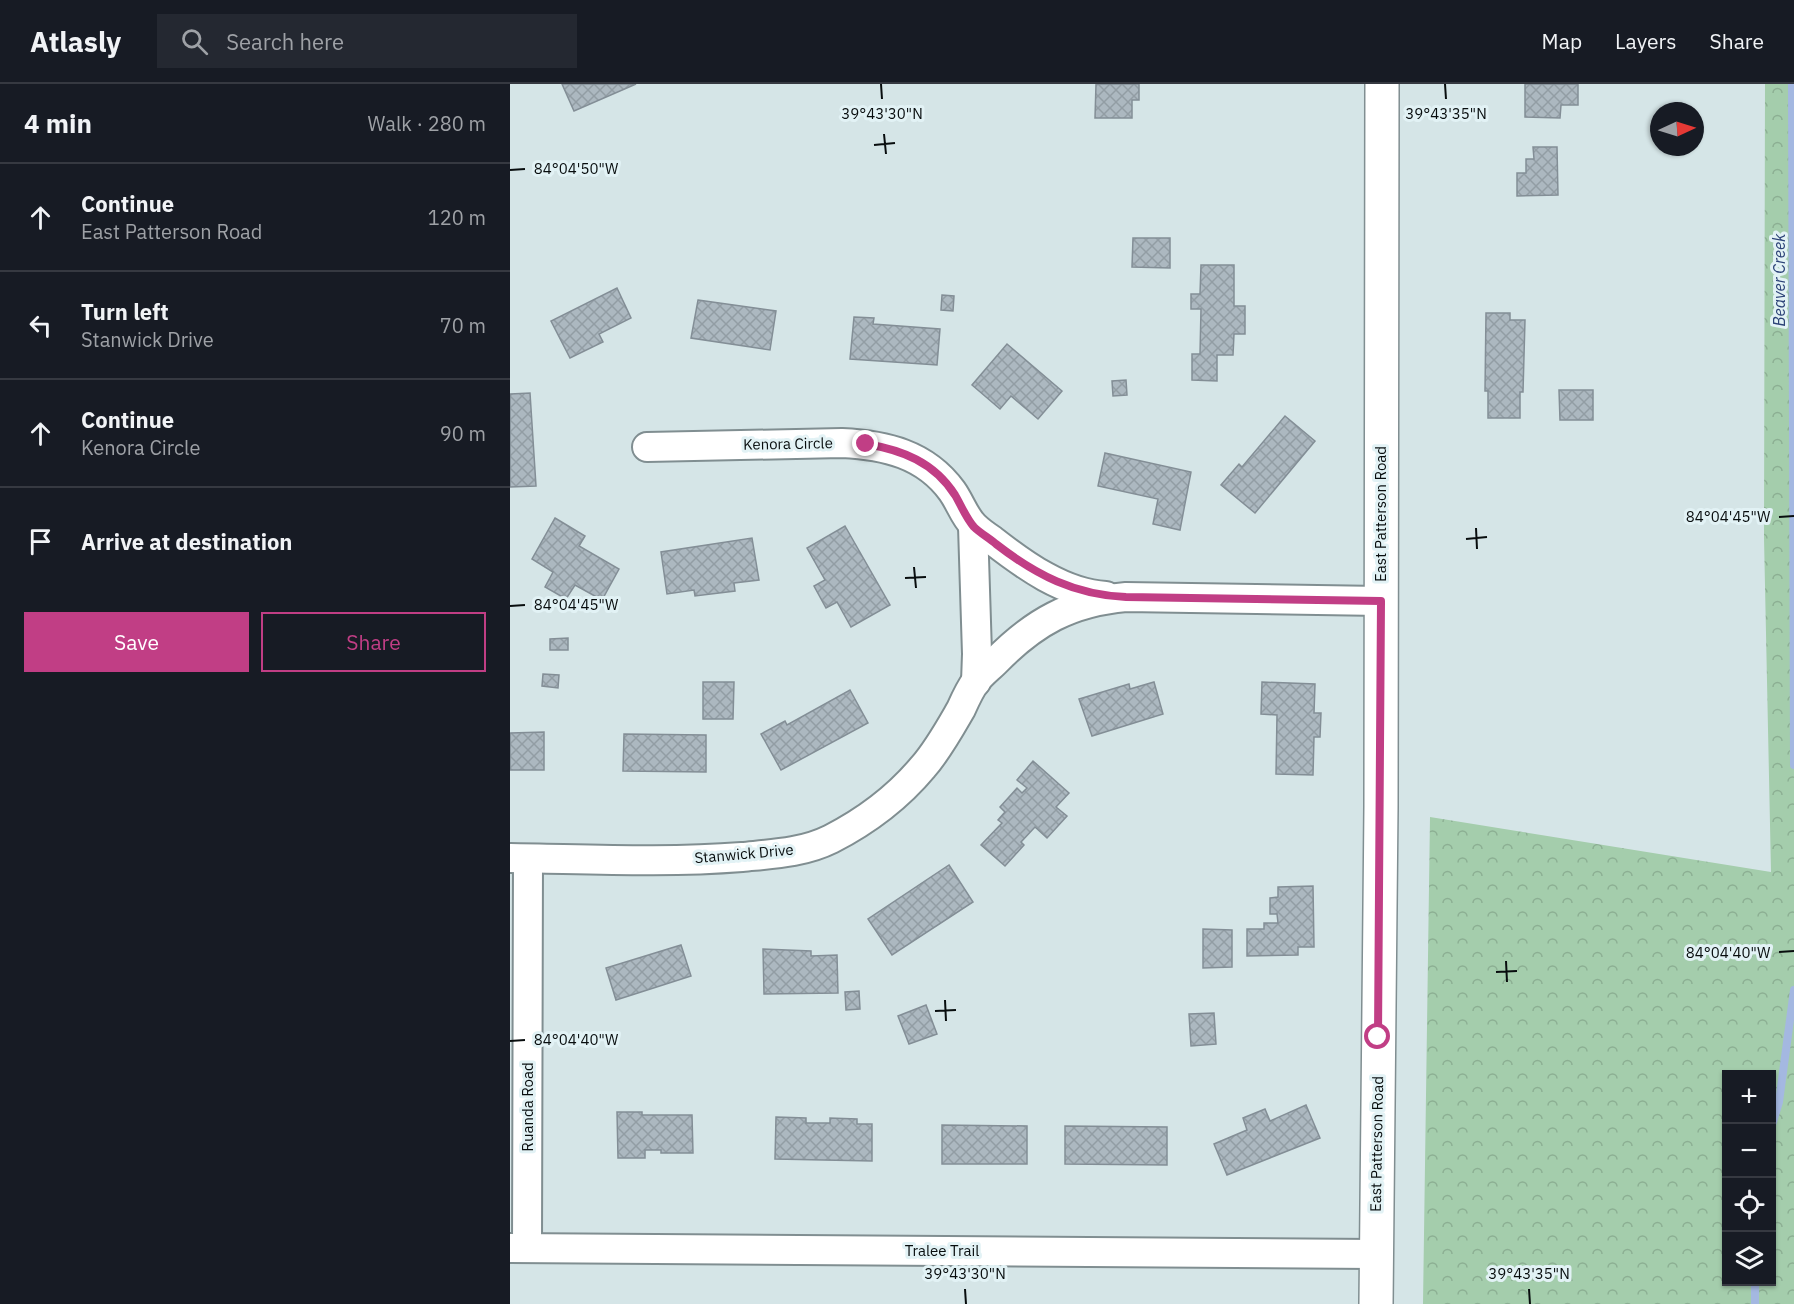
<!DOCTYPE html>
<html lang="en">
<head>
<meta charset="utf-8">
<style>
  body { margin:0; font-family:"IBM Plex Sans",sans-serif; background:#242831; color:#f1f3f6 }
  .controls { position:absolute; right:18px; bottom:18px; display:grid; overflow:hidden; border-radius:0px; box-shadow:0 2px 4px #0004 }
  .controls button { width:54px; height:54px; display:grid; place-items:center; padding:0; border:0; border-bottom:2px solid #363941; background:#171b24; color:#f1f3f6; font:30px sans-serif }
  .compass { position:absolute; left:1140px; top:18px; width:54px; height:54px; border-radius:50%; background:#171b24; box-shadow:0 2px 4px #0004; rotate:86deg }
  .stop { position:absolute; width:18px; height:18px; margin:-14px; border:4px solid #c13e85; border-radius:50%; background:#fff }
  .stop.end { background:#c13e85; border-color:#fff; box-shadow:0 2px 6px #0008 }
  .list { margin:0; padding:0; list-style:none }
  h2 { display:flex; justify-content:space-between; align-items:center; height:78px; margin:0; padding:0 24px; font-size:26px }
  h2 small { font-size:20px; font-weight:400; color:#9ea1a6 }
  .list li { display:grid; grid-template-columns:39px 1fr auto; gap:18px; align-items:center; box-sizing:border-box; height:108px; padding:0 24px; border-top:2px solid #363941 }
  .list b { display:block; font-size:22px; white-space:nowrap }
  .list p { margin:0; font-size:20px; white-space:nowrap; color:#9ea1a6 }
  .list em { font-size:20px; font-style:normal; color:#9ea1a6 }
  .actions { display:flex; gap:12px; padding:18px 24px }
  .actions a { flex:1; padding:14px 0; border:2px solid #c13e85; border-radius:0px; text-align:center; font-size:21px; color:#c13e85 }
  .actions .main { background:#c13e85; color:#fff }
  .icon { flex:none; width:33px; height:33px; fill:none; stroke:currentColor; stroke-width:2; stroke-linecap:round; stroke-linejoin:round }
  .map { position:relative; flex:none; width:1284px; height:1220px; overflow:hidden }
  header { display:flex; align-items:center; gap:36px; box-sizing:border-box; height:84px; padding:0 30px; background:#171b24; border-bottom:2px solid #363941 }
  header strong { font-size:28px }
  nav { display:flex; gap:33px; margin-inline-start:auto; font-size:21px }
  .search { width:420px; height:54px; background:#242831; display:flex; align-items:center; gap:15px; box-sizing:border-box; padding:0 21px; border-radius:0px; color:#9ea1a6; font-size:22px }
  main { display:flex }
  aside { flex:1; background:#171b24 }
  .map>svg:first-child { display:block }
</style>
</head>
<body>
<header>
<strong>Atlasly</strong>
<div class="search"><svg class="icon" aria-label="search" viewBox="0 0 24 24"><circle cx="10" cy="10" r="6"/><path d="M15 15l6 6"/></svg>Search here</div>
<nav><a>Map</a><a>Layers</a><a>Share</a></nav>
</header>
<main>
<aside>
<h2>4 min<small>Walk · 280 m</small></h2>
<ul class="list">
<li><svg class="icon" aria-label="ahead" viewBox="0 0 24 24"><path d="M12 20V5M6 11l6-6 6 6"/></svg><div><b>Continue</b><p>East Patterson Road</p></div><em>120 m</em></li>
<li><svg class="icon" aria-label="left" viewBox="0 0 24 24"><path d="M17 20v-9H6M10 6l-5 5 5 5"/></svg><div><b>Turn left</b><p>Stanwick Drive</p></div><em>70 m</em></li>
<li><svg class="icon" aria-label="ahead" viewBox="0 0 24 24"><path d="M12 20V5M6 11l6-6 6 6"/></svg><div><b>Continue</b><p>Kenora Circle</p></div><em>90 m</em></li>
<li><svg class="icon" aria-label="arrive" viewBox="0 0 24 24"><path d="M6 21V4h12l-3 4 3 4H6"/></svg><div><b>Arrive at destination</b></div></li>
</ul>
<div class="actions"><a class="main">Save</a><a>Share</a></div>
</aside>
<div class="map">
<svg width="1284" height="1220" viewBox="0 0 1284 1220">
  <defs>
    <pattern id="forest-crowns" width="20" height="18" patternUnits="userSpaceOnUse" patternTransform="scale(1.5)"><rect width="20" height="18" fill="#a4cdac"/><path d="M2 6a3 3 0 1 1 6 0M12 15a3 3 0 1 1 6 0" fill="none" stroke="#8caf93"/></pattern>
    <pattern id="building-cross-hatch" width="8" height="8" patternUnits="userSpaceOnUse" patternTransform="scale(1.5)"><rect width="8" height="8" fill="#acb8c0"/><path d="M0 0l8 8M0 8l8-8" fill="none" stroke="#929da4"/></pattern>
  </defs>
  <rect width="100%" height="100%" fill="#d5e5e7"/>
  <path fill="url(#forest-crowns)" fill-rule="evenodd" d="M1255,0H1284V1220H913L920,733L1261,788L1254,454ZM1216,990H1262V1198H1216Z"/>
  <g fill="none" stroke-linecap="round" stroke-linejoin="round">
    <g stroke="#a4b8e1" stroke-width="8">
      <polyline points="1282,0 1284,681"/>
      <polyline points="1262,1041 1269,1018 1284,906"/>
      <polyline points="1245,1198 1245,1220"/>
    </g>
  </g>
  <g fill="url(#building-cross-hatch)" stroke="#838e96" stroke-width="1.5">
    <polygon points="52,0 126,0 64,27"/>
    <polygon points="586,0 629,0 629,16 622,16 622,34 585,34"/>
    <polygon points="1015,0 1068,0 1068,21 1051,21 1050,34 1015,33"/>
    <polygon points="1023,63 1047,63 1048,111 1007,112 1007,89 1016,89 1016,75 1024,75"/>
    <polygon points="623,154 660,154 660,184 622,183"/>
    <polygon points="691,181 724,181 724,222 735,222 735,250 724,250 723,271 707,271 707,297 682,296 682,270 690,270 691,225 681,225 681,210 690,210"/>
    <polygon points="107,204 121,234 89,250 93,258 60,274 41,237"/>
    <polygon points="432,211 444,212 443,227 431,226"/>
    <polygon points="188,216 266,227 260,266 181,254"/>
    <polygon points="976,229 1000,229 1000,236 1015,236 1013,308 1010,308 1010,334 978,334 978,307 975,307"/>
    <polygon points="344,233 364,234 363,240 430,245 427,281 340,275"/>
    <polygon points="497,260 552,307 528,335 501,312 490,325 462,301"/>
    <polygon points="616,296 617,311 603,312 602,297"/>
    <polygon points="1049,306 1083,306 1083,336 1050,336"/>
    <polygon points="20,309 26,402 0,403 0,310"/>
    <polygon points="775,332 805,357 745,429 711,401 729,380 732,383"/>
    <polygon points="595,369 681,388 670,446 643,440 648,415 588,402"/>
    <polygon points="45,434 75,452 69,462 109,485 92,516 65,501 56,515 35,503 43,488 22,475"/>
    <polygon points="335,442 380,521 341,543 327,518 316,524 304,502 315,496 297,464"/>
    <polygon points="242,454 249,496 224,499 225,507 185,512 184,506 157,510 151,468"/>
    <polygon points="58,554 58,566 40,566 40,555"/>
    <polygon points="33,590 49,591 48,604 32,602"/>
    <polygon points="193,598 224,598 223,635 193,635"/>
    <polygon points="644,598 653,630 582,652 569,615 619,600 620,605"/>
    <polygon points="752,598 805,600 804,629 811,629 810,653 804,653 803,691 766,690 767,631 751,630"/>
    <polygon points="340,606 358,639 271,686 251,650 275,637 277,641"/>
    <polygon points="34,648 34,686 0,686 0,649"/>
    <polygon points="114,650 196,651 196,688 113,687"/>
    <polygon points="523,677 559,709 546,723 557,732 537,754 525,743 511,758 514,761 495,782 471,761 492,739 488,736 495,728 490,723 507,704 512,709 517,704 507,696"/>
    <polygon points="439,781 463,818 382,871 358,835"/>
    <polygon points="803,802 804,863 788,863 788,871 737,872 737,845 754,845 754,839 768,839 767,830 760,830 760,814 768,813 768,803"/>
    <polygon points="693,845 722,846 722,883 693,884"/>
    <polygon points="171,861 181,892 106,916 96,884"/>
    <polygon points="253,865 301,867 301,872 327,871 328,909 254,910"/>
    <polygon points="349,907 350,925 336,926 335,908"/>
    <polygon points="416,921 427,950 399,960 388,932"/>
    <polygon points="704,929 706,960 681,962 679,930"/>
    <polygon points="796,1021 810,1054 717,1091 704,1060 737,1046 733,1034 755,1025 760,1037"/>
    <polygon points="107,1028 132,1028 132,1031 182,1031 183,1069 151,1069 151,1066 135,1066 135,1074 108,1074"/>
    <polygon points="266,1033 296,1034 296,1039 320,1039 320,1034 347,1035 347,1040 362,1040 362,1077 265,1075"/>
    <polygon points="432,1041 517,1042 517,1080 432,1080"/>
    <polygon points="555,1042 657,1043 657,1081 555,1080"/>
  </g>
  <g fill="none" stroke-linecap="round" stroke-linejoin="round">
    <g stroke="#808e91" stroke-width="32">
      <g id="street">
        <path d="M137,363L332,359C375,361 415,370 442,407C450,418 454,432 464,442C469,447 476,452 482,456C514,481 554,510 596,512"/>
        <polyline points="463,442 467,570 466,598"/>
        <path d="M0,774C77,775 155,779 232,773C262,770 293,769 321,755C356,737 388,713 413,683C428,666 440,644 451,625C455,616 460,605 466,597C471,590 479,584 485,578C524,538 560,518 616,513L871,517"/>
        <polyline points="0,1164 865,1170"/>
        <polyline points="17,1164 18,775"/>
      </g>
    </g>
    <g stroke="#808e91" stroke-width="36">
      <polyline id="secondary" points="866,1220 871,723 872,0"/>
    </g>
    <use href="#street" stroke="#fff" stroke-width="28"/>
    <use href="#secondary" stroke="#fff" stroke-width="33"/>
  </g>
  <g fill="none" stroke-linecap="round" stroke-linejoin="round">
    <path stroke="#c13e85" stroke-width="8" d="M356,360C392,366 424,378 445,411C451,421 456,434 464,443C470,449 479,454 486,460C526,491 565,511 616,513L871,517L868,953"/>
  </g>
  <path fill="none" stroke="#080d0e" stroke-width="2" d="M371,0L372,15M935,0L936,15M374,50L376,70M364,61L385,59M0,86L15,85M1269,433L1284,432M966,444L967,465M956,455L977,453M404,483L406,504M395,494L416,493M0,522L15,521M1269,868L1284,867M996,877L997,898M986,888L1007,887M435,916L436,937M425,927L446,926M0,957L15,956M455,1205L456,1220M1019,1205L1020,1220"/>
  <g text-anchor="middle" stroke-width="6" stroke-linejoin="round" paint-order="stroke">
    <g font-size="15" fill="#080d0e" stroke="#e2f2f5">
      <text transform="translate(278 360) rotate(-1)" y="5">Kenora Circle</text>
      <text transform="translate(871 430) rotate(-90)" y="5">East Patterson Road</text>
      <text transform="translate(234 770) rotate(-5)" y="5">Stanwick Drive</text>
      <text transform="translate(18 1023) rotate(-90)" y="5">Ruanda Road</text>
      <text transform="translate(867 1060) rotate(-89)" y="5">East Patterson Road</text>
      <text x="432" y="1172">Tralee Trail</text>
    </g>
    <g font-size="16" font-style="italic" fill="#2c4377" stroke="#e2f2f5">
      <text transform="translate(1269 196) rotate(-90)" y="6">Beaver Creek</text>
    </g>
  </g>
  <g font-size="15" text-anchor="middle" fill="#080d0e" stroke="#e2f2f5" stroke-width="6" stroke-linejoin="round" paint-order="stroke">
    <text x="372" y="35">39°43'30"N</text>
    <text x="936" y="35">39°43'35"N</text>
    <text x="66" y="90">84°04'50"W</text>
    <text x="1218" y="438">84°04'45"W</text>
    <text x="66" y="526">84°04'45"W</text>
    <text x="1218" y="874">84°04'40"W</text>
    <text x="66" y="961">84°04'40"W</text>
    <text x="455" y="1195">39°43'30"N</text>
    <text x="1019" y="1195">39°43'35"N</text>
  </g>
</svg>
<div class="controls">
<button>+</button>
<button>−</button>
<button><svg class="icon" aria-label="locate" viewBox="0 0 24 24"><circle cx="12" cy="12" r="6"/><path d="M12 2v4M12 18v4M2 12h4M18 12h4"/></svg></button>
<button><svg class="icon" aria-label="layers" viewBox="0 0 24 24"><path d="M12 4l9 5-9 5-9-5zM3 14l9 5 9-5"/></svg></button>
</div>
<svg class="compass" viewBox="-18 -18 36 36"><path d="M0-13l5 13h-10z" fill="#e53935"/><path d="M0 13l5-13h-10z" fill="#9ea1a6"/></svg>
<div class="stop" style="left:868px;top:953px"></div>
<div class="stop end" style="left:356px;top:360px"></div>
</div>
</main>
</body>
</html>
